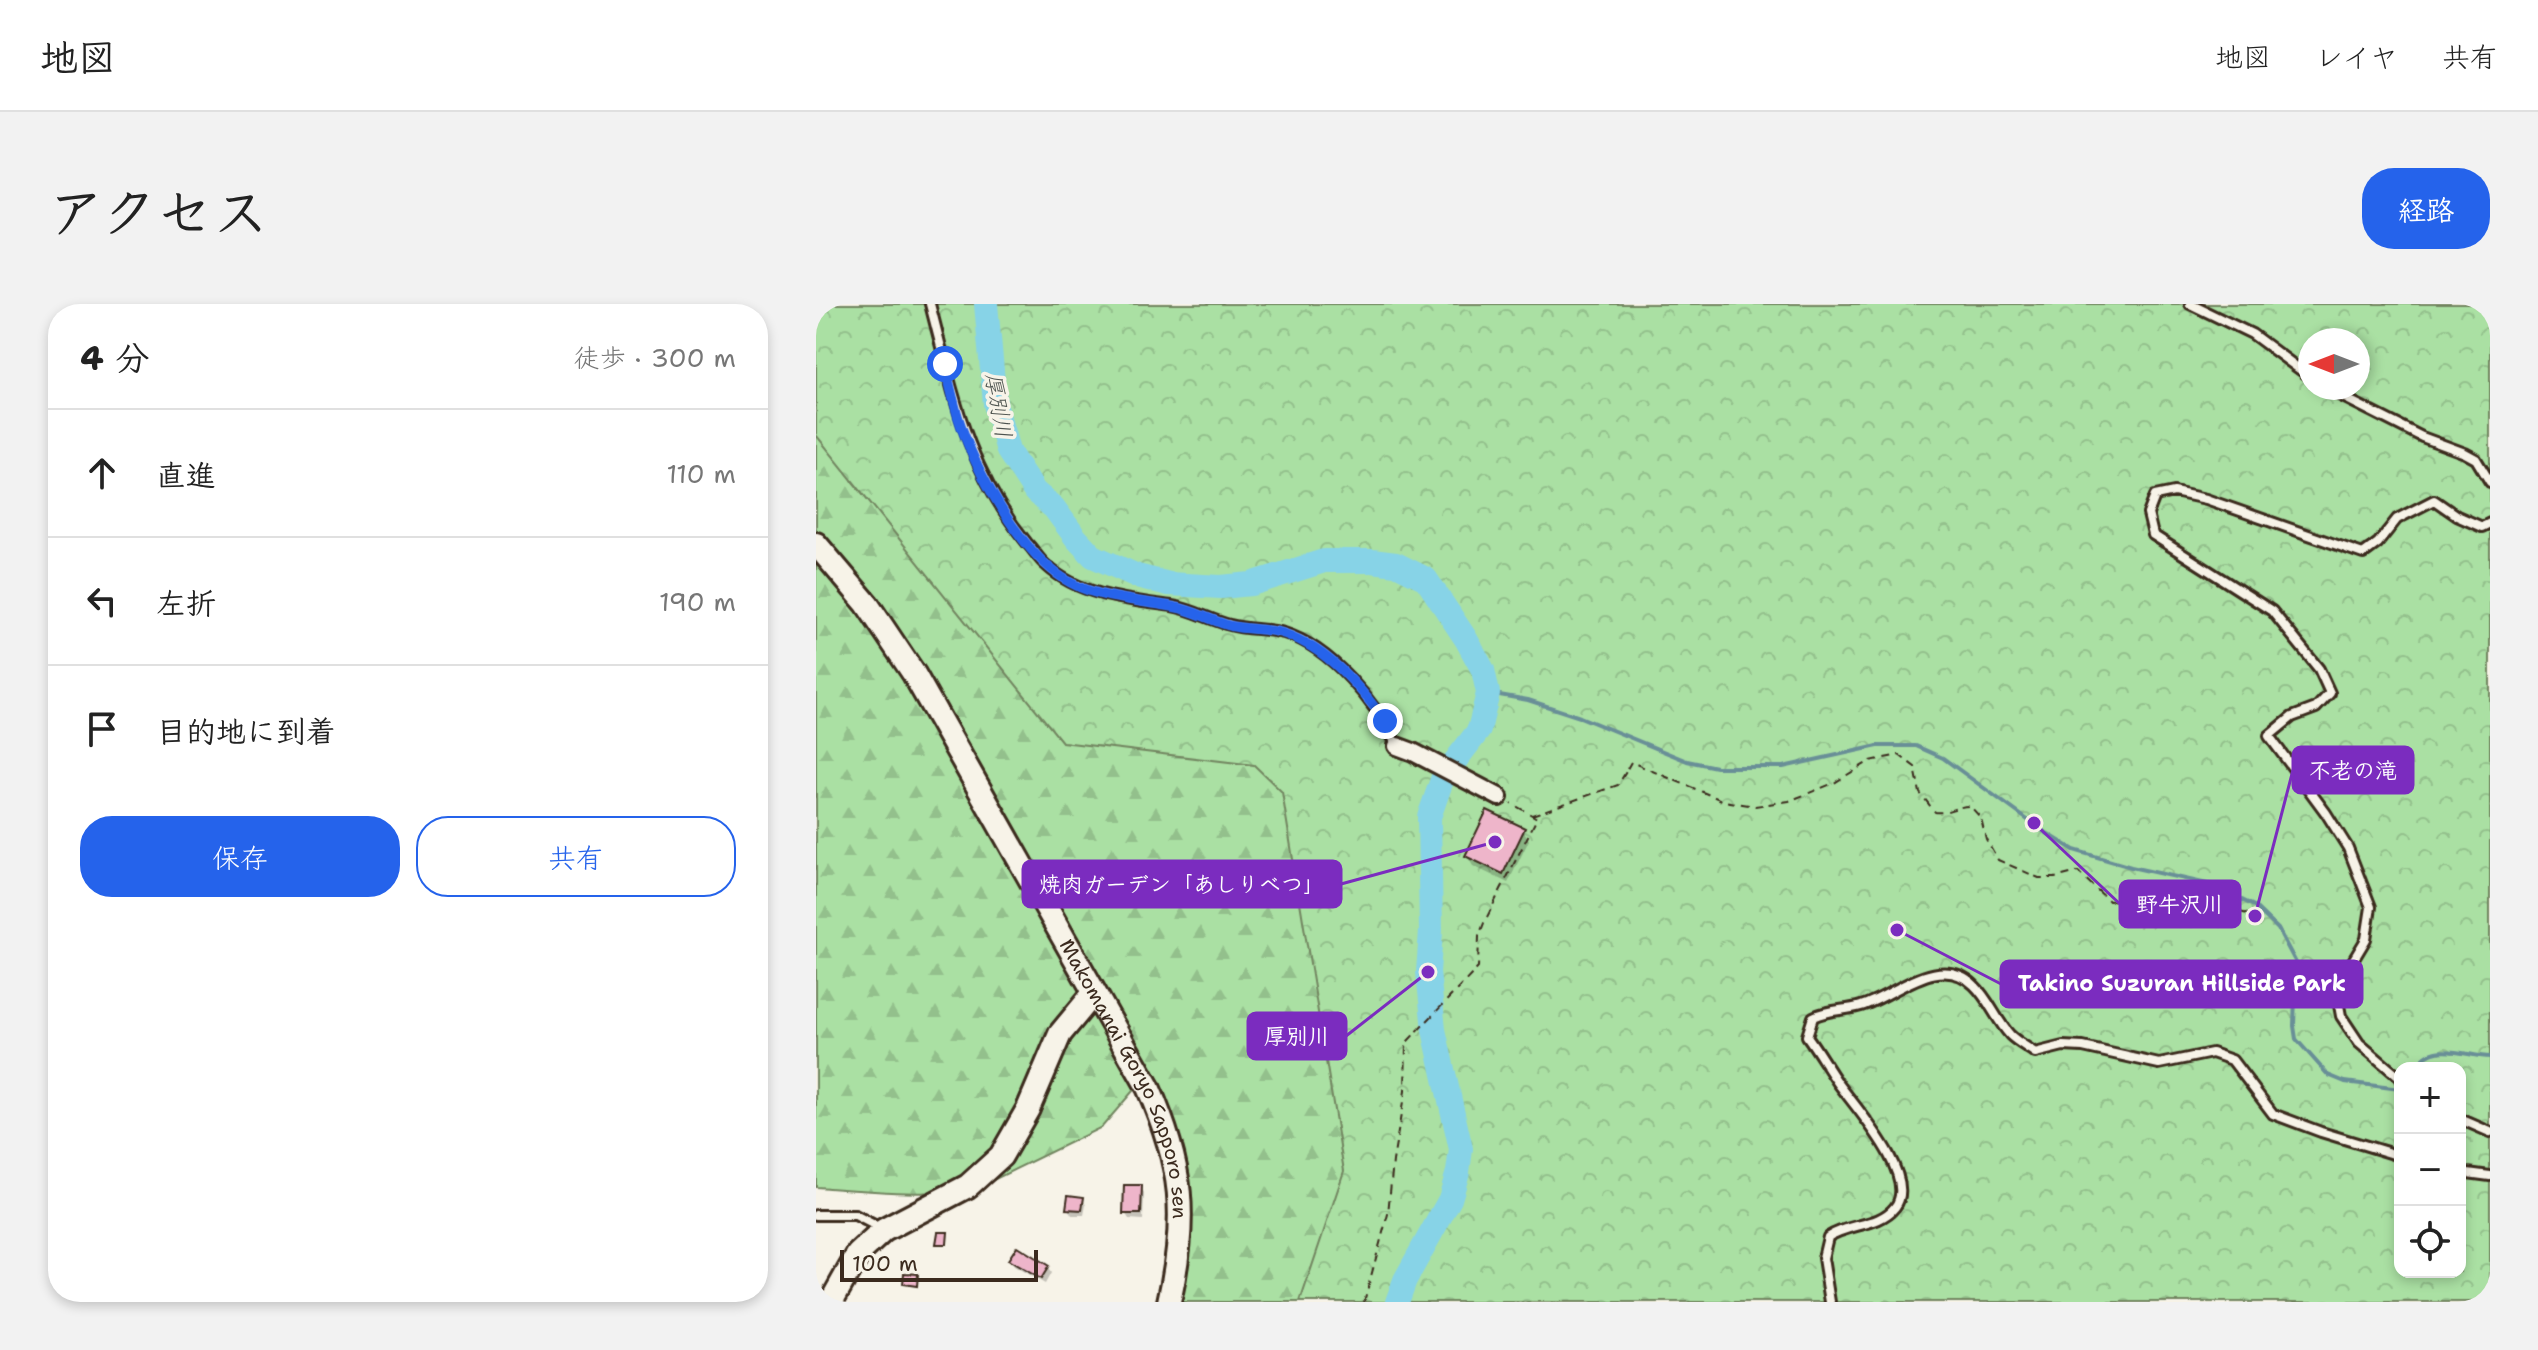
<!DOCTYPE html>
<html lang="ja">
<head>
<meta charset="utf-8">
<style>
  body { margin:0; font-family:"Shantell Sans","Klee One",sans-serif; background:#f2f2f2; color:#222 }
  .controls { position:absolute; right:24px; bottom:24px; display:grid; overflow:hidden; border-radius:16px; box-shadow:0 4px 12px #0003 }
  .controls button { width:72px; height:72px; display:grid; place-items:center; padding:0; border:0; border-bottom:2px solid #e0e0e0; background:#fff; color:#222; font:40px sans-serif }
  .compass { position:absolute; left:1482px; top:24px; width:72px; height:72px; border-radius:50%; background:#fff; box-shadow:0 4px 12px #0003; rotate:270deg }
  .scale { position:absolute; left:24px; bottom:20px; width:198px; box-sizing:border-box; padding-left:8px; border:4px solid #3b2a1e; border-top:0; font-size:22px; line-height:28px; white-space:nowrap; color:#3b2a1e; -webkit-text-stroke:6px #f7f3e8; paint-order:stroke }
  .stop { position:absolute; width:24px; height:24px; margin:-18px; border:6px solid #2563eb; border-radius:50%; background:#fff }
  .stop.end { background:#2563eb; border-color:#fff; box-shadow:0 2px 8px #0008 }
  .list { margin:0; padding:0; list-style:none }
  h2 { display:flex; justify-content:space-between; align-items:center; height:104px; margin:0; padding:0 32px; font-size:34px }
  h2 small { font-size:26px; font-weight:400; color:#767676 }
  .list li { display:grid; grid-template-columns:52px 1fr auto; gap:24px; align-items:center; box-sizing:border-box; height:128px; padding:0 32px; border-top:2px solid #e0e0e0 }
  .list b { display:block; font-size:30px; white-space:nowrap }
  .list em { font-size:26px; font-style:normal; color:#767676 }
  .actions { display:flex; gap:16px; padding:24px 32px }
  .actions a { flex:1; padding:18px 0; border:2px solid #2563eb; border-radius:32px; text-align:center; font-size:28px; color:#2563eb }
  .actions .main { background:#2563eb; color:#fff }
  .icon { flex:none; width:44px; height:44px; fill:none; stroke:currentColor; stroke-width:2; stroke-linecap:round; stroke-linejoin:round }
  .map { position:relative; flex:none; width:1674px; height:998px; overflow:hidden; border-radius:32px }
  header { display:flex; align-items:center; gap:48px; box-sizing:border-box; height:112px; padding:0 40px; background:#fff; border-bottom:2px solid #e0e0e0 }
  header strong { font-size:38px }
  nav { display:flex; gap:44px; margin-inline-start:auto; font-size:28px }
  .intro { display:flex; align-items:center; justify-content:space-between; box-sizing:border-box; height:192px; padding:0 48px }
  h1 { margin:0; font-size:56px }
  .button { padding:20px 36px; border-radius:32px; background:#2563eb; color:#fff; font-size:28px; font-weight:700 }
  main { display:flex; gap:48px; padding:0 48px }
  aside { flex:1; background:#fff; border-radius:32px; box-shadow:0 4px 12px #0003 }
  .map>svg:first-child { display:block }
</style>
</head>
<body>
<header>
<strong>地図</strong>
<nav><a>地図</a><a>レイヤ</a><a>共有</a></nav>
</header>
<div class="intro"><h1>アクセス</h1><a class="button">経路</a></div>
<main>
<aside>
<h2>4 分<small>徒歩 · 300 m</small></h2>
<ul class="list">
<li><svg class="icon" aria-label="ahead" viewBox="0 0 24 24"><path d="M12 20V5M6 11l6-6 6 6"/></svg><div><b>直進</b></div><em>110 m</em></li>
<li><svg class="icon" aria-label="left" viewBox="0 0 24 24"><path d="M17 20v-9H6M10 6l-5 5 5 5"/></svg><div><b>左折</b></div><em>190 m</em></li>
<li><svg class="icon" aria-label="arrive" viewBox="0 0 24 24"><path d="M6 21V4h12l-3 4 3 4H6"/></svg><div><b>目的地に到着</b></div></li>
</ul>
<div class="actions"><a class="main">保存</a><a>共有</a></div>
</aside>
<div class="map">
<svg width="1674" height="998" viewBox="0 0 1674 998">
  <defs>
    <pattern id="forest-firs" width="22" height="20" patternUnits="userSpaceOnUse" patternTransform="scale(2)"><rect width="22" height="20" fill="#aae0a3"/><path d="M5 1l3.5 6h-7zM16 11l3.5 6h-7z" fill="#93c08c"/></pattern>
    <pattern id="park-crowns" width="20" height="18" patternUnits="userSpaceOnUse" patternTransform="scale(2)"><rect width="20" height="18" fill="#aae0a3"/><path d="M2 6a3 3 0 1 1 6 0M12 15a3 3 0 1 1 6 0" fill="none" stroke="#93c08c"/></pattern>
  </defs>
  <rect width="100%" height="100%" fill="#f7f3e8"/>
  <filter id="ink" filterUnits="userSpaceOnUse"><feTurbulence type="fractalNoise" baseFrequency=".0125" numOctaves="2"/><feDisplacementMap in="SourceGraphic" scale="16" xChannelSelector="R" yChannelSelector="G"/><feConvolveMatrix kernelMatrix="1 2 1 2 8 2 1 2 1" color-interpolation-filters="sRGB"/></filter>
  <g filter="url(#ink)">
    <path fill="url(#forest-firs)" stroke="#728560" stroke-width="2" d="M0,0H11L12,103L37,178L77,225L553,424L542,998H354L367,904L322,781L286,823L177,876C155,898 35,885 0,883Z"/>
    <path fill="url(#park-crowns)" stroke="#728560" stroke-width="2" fill-rule="evenodd" d="M0,0H1674V998H484L528,867L466,488L438,461L246,438L0,131ZM1494,36H1542V84H1494ZM1584,764H1644V968H1584Z"/>
    <g fill="#0003">
      <polygon points="707,526 713,536 692,579 657,562 651,552"/>
      <polygon points="325,883 328,889 327,916 313,915 309,909"/>
      <polygon points="267,895 270,901 268,911 256,911 252,905"/>
      <polygon points="195,956 231,963 235,969 229,980 198,962"/>
    </g>
    <g fill="none" stroke-linecap="round" stroke-linejoin="round">
      <g stroke="#698f97" stroke-width="4">
        <polyline points="672,389 712,396 764,413 871,457 900,463 967,463 1062,442 1100,442 1127,454 1224,525 1258,546 1315,563 1396,581 1438,602 1462,625 1480,659 1478,722 1480,735 1512,771 1529,778 1584,785"/>
        <path d="M1601,764C1615,735 1649,752 1674,753"/>
      </g>
      <polyline stroke="#87d3e7" stroke-width="24" points="170,0 179,100 192,147 219,188 238,204 260,234 277,252 321,272 353,280 405,283 435,280 508,257 556,257 580,260 610,275 650,335 667,366 672,389 663,426 627,473 613,513 615,627 612,668 618,726 645,845 642,868 634,895 589,976 581,998"/>
    </g>
    <g fill="#eeb5ca" stroke="#3b2a1e" stroke-width="2">
      <polygon points="671,506 709,524 687,570 649,552"/>
      <polygon points="308,881 326,881 325,910 307,910"/>
      <polygon points="252,891 268,893 266,906 250,905"/>
      <polygon points="122,928 132,928 131,940 120,940"/>
      <polygon points="201,942 233,962 225,975 192,956"/>
      <polygon points="88,969 102,970 101,982 87,980"/>
    </g>
    <g fill="none" stroke-linecap="round" stroke-linejoin="round">
      <g stroke="#3b2a1e" stroke-width="14">
        <g id="lane">
          <path d="M114,0C137,88 151,166 211,239C218,246 223,256 231,262C264,292 313,296 356,302C376,305 394,316 414,321C431,326 450,324 468,329C515,343 560,399 581,442"/>
          <polyline points="1374,0 1436,30 1494,73"/>
          <polyline points="1509,84 1606,133 1649,149 1660,155 1674,178"/>
          <polyline points="1584,774 1543,739 1525,712 1520,685 1550,635 1555,603 1532,544 1510,509 1453,432 1476,413 1500,404 1514,389 1503,365 1456,307 1337,231 1332,210 1339,192 1358,188 1390,195 1547,250 1562,239 1581,215 1618,196 1641,212 1666,223 1674,219"/>
          <polyline points="1644,815 1674,828"/>
          <polyline points="1644,868 1674,872"/>
          <polyline points="0,911 39,911 68,926"/>
          <path d="M1014,998L1007,954L1012,933C1033,919 1063,923 1079,903C1103,873 1039,803 1022,779C1011,763 1002,747 991,732L997,713C1013,705 1029,707 1045,702C1079,692 1123,647 1158,681C1173,695 1180,716 1194,731C1201,738 1211,743 1219,749L1247,742L1267,743L1343,760L1396,749L1416,756L1457,810L1505,828L1584,852"/>
        </g>
      </g>
      <g stroke="#3b2a1e" stroke-width="22">
        <polyline id="street" points="581,442 597,448 683,493"/>
      </g>
      <g stroke="#3b2a1e" stroke-width="28">
        <g id="secondary">
          <path id="s1" d="M0,240L51,300L98,370L332,783C367,862 372,913 353,998"/>
          <polyline points="15,998 42,950 68,926 152,882 185,852 212,805 244,730 278,689"/>
        </g>
      </g>
      <g stroke="#3b2a1e" stroke-width="2" stroke-dasharray="8 6" stroke-linecap="butt">
        <path d="M811,465L815,458L908,497L939,502L973,497L1018,479L1054,457L1083,451L1099,463L1104,489L1119,508C1131,510 1140,502 1154,502L1165,514L1170,535L1182,556L1223,574H1239L1262,568L1293,597L1324,593L1346,603L1369,594L1439,612"/>
        <polyline points="716,511 802,481 811,466"/>
        <polyline points="548,998 572,910 577,857 589,787 590,739 662,664 663,632 668,619 721,514 695,499"/>
      </g>
      <use href="#lane" stroke="#f7f3e8" stroke-width="8"/>
      <use href="#street" stroke="#f7f3e8" stroke-width="16"/>
      <use href="#secondary" stroke="#f7f3e8" stroke-width="22"/>
    </g>
  </g>
  <g fill="none" stroke-linecap="round" stroke-linejoin="round" filter="url(#ink)">
    <path stroke="#2563eb" stroke-width="10" d="M129,60C133,78 137,96 142,113C158,164 202,245 247,274C278,295 322,296 358,303C378,306 396,317 415,322C433,326 453,324 469,330C512,345 543,382 569,417"/>
  </g>
  <g text-anchor="middle" stroke-width="7" stroke-linejoin="round" paint-order="stroke">
    <g font-size="20" fill="#3b2a1e" stroke="#f7f3e8">
      <text dy="7" stroke="none"><textPath href="#s1" startOffset="622">Makomanai Goryo Sapporo sen</textPath></text>
    </g>
    <g font-size="22" font-style="italic" fill="#4e5450" stroke="#f7f3e8">
      <text transform="translate(183 101) rotate(80)" y="8">厚別川</text>
    </g>
  </g>
  <path fill="none" stroke="#7b2cbf" stroke-width="3" d="M1439 612L1477 466M679 538L525 580M1218 519L1304 600M1081 626L1185 680M612 668L530 732"/>
  <g fill="#7b2cbf" stroke="#f7f3e8" stroke-width="3">
    <circle cx="1439" cy="612" r="8"/>
    <circle cx="679" cy="538" r="8"/>
    <circle cx="1218" cy="519" r="8"/>
    <circle cx="1081" cy="626" r="8"/>
    <circle cx="612" cy="668" r="8"/>
  </g>
  <g fill="#7b2cbf" stroke="#7b2cbf" stroke-width="3">
    <rect x="1477" y="443" width="120" height="46" rx="8"/>
    <rect x="207" y="557" width="318" height="46" rx="8"/>
    <rect x="1304" y="577" width="120" height="46" rx="8"/>
    <rect x="1185" y="657" width="361" height="46" rx="8"/>
    <rect x="432" y="709" width="98" height="46" rx="8"/>
  </g>
  <g font-size="22" text-anchor="middle" font-weight="bold" fill="#fff">
    <text x="1537" y="474">不老の滝</text>
    <text x="366" y="588">焼肉ガーデン「あしりべつ」</text>
    <text x="1364" y="608">野牛沢川</text>
    <text x="1366" y="687">Takino Suzuran Hillside Park</text>
    <text x="481" y="740">厚別川</text>
  </g>
</svg>
<div class="controls">
<button>+</button>
<button>−</button>
<button><svg class="icon" aria-label="locate" viewBox="0 0 24 24"><circle cx="12" cy="12" r="6"/><path d="M12 2v4M12 18v4M2 12h4M18 12h4"/></svg></button>
</div>
<svg class="compass" viewBox="-18 -18 36 36"><path d="M0-13l5 13h-10z" fill="#e53935"/><path d="M0 13l5-13h-10z" fill="#767676"/></svg>
<div class="scale">100 m</div>
<div class="stop" style="left:129px;top:60px"></div>
<div class="stop end" style="left:569px;top:417px"></div>
</div>
</main>
</body>
</html>
